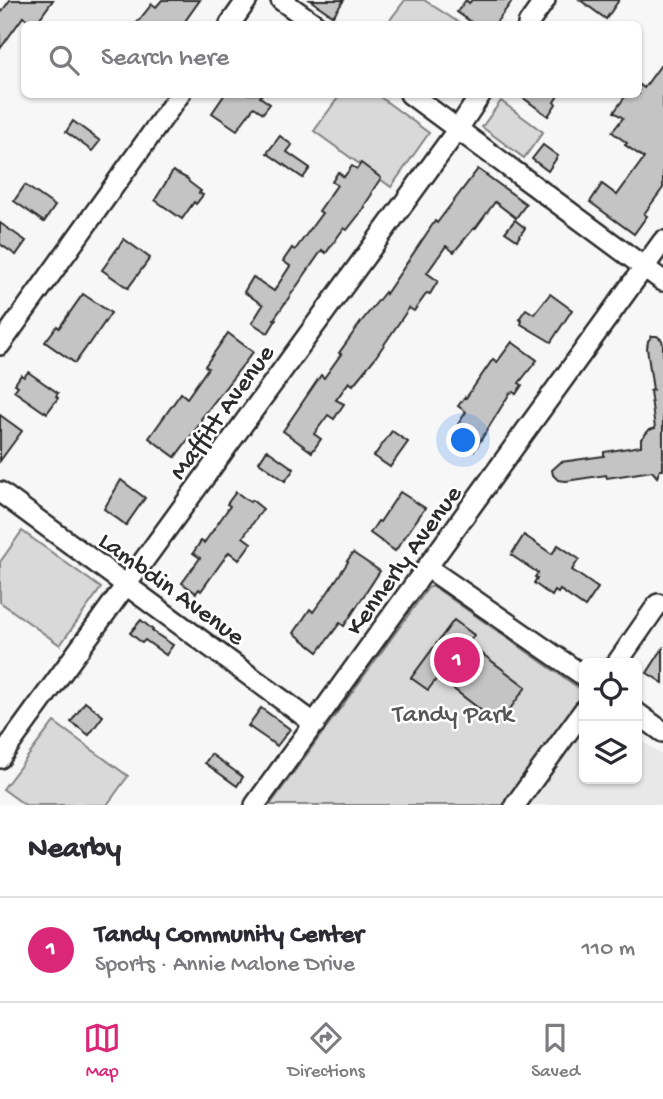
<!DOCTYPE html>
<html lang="en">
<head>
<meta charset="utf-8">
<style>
  body { margin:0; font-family:"Gochi Hand",sans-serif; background:#f7f7f7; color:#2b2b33 }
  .controls { position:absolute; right:21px; bottom:21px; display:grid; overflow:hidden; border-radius:10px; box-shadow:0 2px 5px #0004 }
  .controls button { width:63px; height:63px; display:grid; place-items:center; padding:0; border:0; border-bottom:2px solid #e1e1e2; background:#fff; color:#2b2b33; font:35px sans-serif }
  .you { position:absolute; left:464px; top:441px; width:24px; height:24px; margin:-18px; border:5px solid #fff; border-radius:50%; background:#1a73e8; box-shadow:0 0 0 10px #1a73e833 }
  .badge { display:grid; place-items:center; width:46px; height:46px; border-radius:50%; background:#db2777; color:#fff; font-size:23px; font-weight:700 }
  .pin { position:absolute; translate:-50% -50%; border:4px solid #fff; box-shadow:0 2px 7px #0006 }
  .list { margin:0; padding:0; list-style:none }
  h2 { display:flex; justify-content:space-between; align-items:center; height:91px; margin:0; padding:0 28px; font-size:30px }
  h2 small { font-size:23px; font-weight:400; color:#7c7c81 }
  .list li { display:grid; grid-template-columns:46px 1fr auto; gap:21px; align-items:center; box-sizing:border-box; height:105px; padding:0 28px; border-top:2px solid #e1e1e2 }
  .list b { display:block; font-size:26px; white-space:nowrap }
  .list p { margin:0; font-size:23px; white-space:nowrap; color:#7c7c81 }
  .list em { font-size:23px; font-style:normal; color:#7c7c81 }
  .icon { flex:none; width:38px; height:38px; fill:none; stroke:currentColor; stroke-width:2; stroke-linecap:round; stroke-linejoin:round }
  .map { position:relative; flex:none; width:663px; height:805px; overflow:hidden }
  .search { position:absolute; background:#fff; box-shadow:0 2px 5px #0004; left:21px; right:21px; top:21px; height:77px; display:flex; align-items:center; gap:18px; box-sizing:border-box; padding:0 24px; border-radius:10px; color:#7c7c81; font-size:26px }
  .sheet { height:196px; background:#fff }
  nav { display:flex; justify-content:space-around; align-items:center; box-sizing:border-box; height:98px; border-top:2px solid #e1e1e2; background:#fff; font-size:19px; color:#7c7c81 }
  nav a { display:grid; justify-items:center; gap:4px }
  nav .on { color:#db2777 }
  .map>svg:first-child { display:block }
</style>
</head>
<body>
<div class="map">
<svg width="663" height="805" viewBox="0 0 663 805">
  <rect width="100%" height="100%" fill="#f7f7f7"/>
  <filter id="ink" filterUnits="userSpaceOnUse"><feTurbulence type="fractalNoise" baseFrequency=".0143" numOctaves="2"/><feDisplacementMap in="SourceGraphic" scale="14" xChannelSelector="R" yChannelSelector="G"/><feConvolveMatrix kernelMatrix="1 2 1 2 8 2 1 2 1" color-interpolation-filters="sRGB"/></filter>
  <g filter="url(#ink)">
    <polygon fill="#e8e8e8" points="584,727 584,779 637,779 637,737 663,756 663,805 528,805"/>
    <g fill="#d9d9d9" stroke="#828282" stroke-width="2">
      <polygon points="405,0 424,0 461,24 387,24"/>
      <polygon points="376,94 429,133 391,187 314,131 340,95"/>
      <polygon points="501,101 543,132 524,158 482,127"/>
      <polygon points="22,531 101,588 60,645 0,602 0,562"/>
      <polygon points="433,586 583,691 583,696 580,701 504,805 270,805 428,588"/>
      <polygon points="54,722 128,776 107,805 25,805 3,789"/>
    </g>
    <g fill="#c4c4c4" stroke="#2b2b2b" stroke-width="2">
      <polygon points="10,0 53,0 37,22 36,20 33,24 23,17 0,49 0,14"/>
      <polygon points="162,0 200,0 183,24 136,24 152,4 156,7"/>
      <polygon points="310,0 344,0 333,16"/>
      <polygon points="466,0 469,3 472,0 513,0 495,24 474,24 457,12"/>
      <polygon points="580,0 619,0 606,19"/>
      <polygon points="663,62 663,188 644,214 647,216 634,234 590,202 602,184 617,195 644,158 625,145 627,143 612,132 623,118 614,112 627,94 639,94 639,84 644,88"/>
      <polygon points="225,94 262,94 260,97 270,104 263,113 254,107 237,130 212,113"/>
      <polygon points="518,94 559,94 554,102 556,104 548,116"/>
      <polygon points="73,121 100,141 92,151 66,132"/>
      <polygon points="280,136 292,145 287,152 310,168 303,178 267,153"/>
      <polygon points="543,145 558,156 548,171 532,159"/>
      <polygon points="361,163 381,178 371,193 372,194 364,206 365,207 347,230 344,228 326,253 322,250 274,319 276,320 268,333 252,323 263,305 244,292 253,277 274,291 290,266 283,261 292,248 295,250 322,213 319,211 337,185 332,182 338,172 344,177 352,166 357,169"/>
      <polygon points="478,169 526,204 516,218 495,202 475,229 474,228 454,252 446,246 427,273 438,281 430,294 427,293 414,311 409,308 375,358 353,385 349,382 336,400 344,404 334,419 328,415 314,434 321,439 312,452 283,431 321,375 324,378 341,354 339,353 361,322 385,292 386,294 435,221 437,223"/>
      <polygon points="173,171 188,179 189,182 201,191 199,193 203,195 196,204 194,202 182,219 155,200"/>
      <polygon points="25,185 55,206 44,222 14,201"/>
      <polygon points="515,220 525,228 517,240 505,232"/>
      <polygon points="0,223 26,241 16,255 0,244"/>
      <polygon points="124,239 150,258 128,288 102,270"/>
      <polygon points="83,294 111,313 89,345 88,345 75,363 45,342 57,326 59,328"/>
      <polygon points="550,294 572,310 551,342 521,324 522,321 519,319 526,309 534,314"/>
      <polygon points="228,333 253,352 201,419 203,424 199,425 175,457 149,438 181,393 187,398 208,368 205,366"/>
      <polygon points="652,336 657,336 662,340 663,345 663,470 660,470 657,477 652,471 607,478 606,475 566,481 558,480 553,475 552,470 561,462 604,456 604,452 641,446 641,439 649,430 655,428 650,391 653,390 647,348 648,341"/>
      <polygon points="512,342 537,360 519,383 522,385 516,394 513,392 510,393 474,451 471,449 469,452 449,438 466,412 458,406 465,397 466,398 493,359 497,362"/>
      <polygon points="28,372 58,393 56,396 58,398 47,413 45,411 44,412 14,391 18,386 15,384 21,375 24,377"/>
      <polygon points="0,415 22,431 0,461"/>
      <polygon points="392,431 408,442 390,467 374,456"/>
      <polygon points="267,450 294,469 285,481 259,462"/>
      <polygon points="121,480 145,498 126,525 104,509"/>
      <polygon points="236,492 250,502 252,500 263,509 243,537 251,543 239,560 229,552 201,591 199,589 196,593 182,583 200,558 193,553 201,541 204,543 221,519 230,506 227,504"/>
      <polygon points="400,492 425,508 395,551 370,533 378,521 380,522"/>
      <polygon points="524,535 552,554 558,545 579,559 572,570 598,588 585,607 560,590 558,593 555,591 552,596 534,583 537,578 535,577 538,573 511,555"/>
      <polygon points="353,553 380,571 344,626 340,623 318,652 294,633 310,609 313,612 328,592 348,562 347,561"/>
      <polygon points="141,620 153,630 152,631 173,645 166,655 145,640 142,643 130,633"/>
      <polygon points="454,620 474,635 468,643 526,687 499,724 438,677 428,690 411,678"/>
      <polygon points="663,648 663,683 647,673"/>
      <polygon points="85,702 103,716 89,735 71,722"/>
      <polygon points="261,708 290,729 277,746 248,726"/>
      <polygon points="211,754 243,777 237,786 205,763"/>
    </g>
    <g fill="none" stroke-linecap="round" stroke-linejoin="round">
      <g stroke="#2b2b2b" stroke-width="24">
        <g id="minor">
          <polyline points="281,0 315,24"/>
          <polyline points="230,24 247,0"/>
          <polyline points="528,24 545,0"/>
          <polyline points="410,94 663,281"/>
          <polyline points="0,345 180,94"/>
          <polyline points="0,492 315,724"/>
          <polyline points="428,568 584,676"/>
          <polyline points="617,663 658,604"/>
          <polyline points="637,713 663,732"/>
          <polyline points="0,758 458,129 481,94"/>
          <polyline points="255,805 663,241"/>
          <polyline points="515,805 584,710"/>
        </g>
      </g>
      <use href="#minor" stroke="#fff" stroke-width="19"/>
    </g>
  </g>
  <g text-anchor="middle" stroke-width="5" stroke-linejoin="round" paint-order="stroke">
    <g font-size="26" fill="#2b2b2b" stroke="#fff">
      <text transform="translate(220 411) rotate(-54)" y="9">Maffitt Avenue</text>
      <text transform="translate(402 559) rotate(-54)" y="9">Kennerly Avenue</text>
      <text transform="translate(173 587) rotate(36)" y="9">Lambdin Avenue</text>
    </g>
    <g font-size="26" fill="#565656" stroke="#fff">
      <text x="453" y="721">Tandy Park</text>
    </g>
  </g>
</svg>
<div class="controls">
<button><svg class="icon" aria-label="locate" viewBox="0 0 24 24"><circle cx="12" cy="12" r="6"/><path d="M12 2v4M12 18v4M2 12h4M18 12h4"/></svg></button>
<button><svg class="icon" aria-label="layers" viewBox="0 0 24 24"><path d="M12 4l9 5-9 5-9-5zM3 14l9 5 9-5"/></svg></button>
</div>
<div class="you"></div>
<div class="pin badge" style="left:457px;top:660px">1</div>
<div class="search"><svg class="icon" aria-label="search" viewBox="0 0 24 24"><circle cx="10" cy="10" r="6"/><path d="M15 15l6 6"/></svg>Search here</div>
</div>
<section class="sheet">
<h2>Nearby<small></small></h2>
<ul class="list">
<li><span class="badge">1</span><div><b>Tandy Community Center</b><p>Sports · Annie Malone Drive</p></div><em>110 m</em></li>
</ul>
</section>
<nav>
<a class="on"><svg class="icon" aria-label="map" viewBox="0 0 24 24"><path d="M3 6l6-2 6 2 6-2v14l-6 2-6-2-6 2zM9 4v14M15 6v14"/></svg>Map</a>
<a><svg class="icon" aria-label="directions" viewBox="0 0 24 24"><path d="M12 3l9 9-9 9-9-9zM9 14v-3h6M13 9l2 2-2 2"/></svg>Directions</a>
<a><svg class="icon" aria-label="saved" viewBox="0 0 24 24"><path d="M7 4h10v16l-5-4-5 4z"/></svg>Saved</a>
</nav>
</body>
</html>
